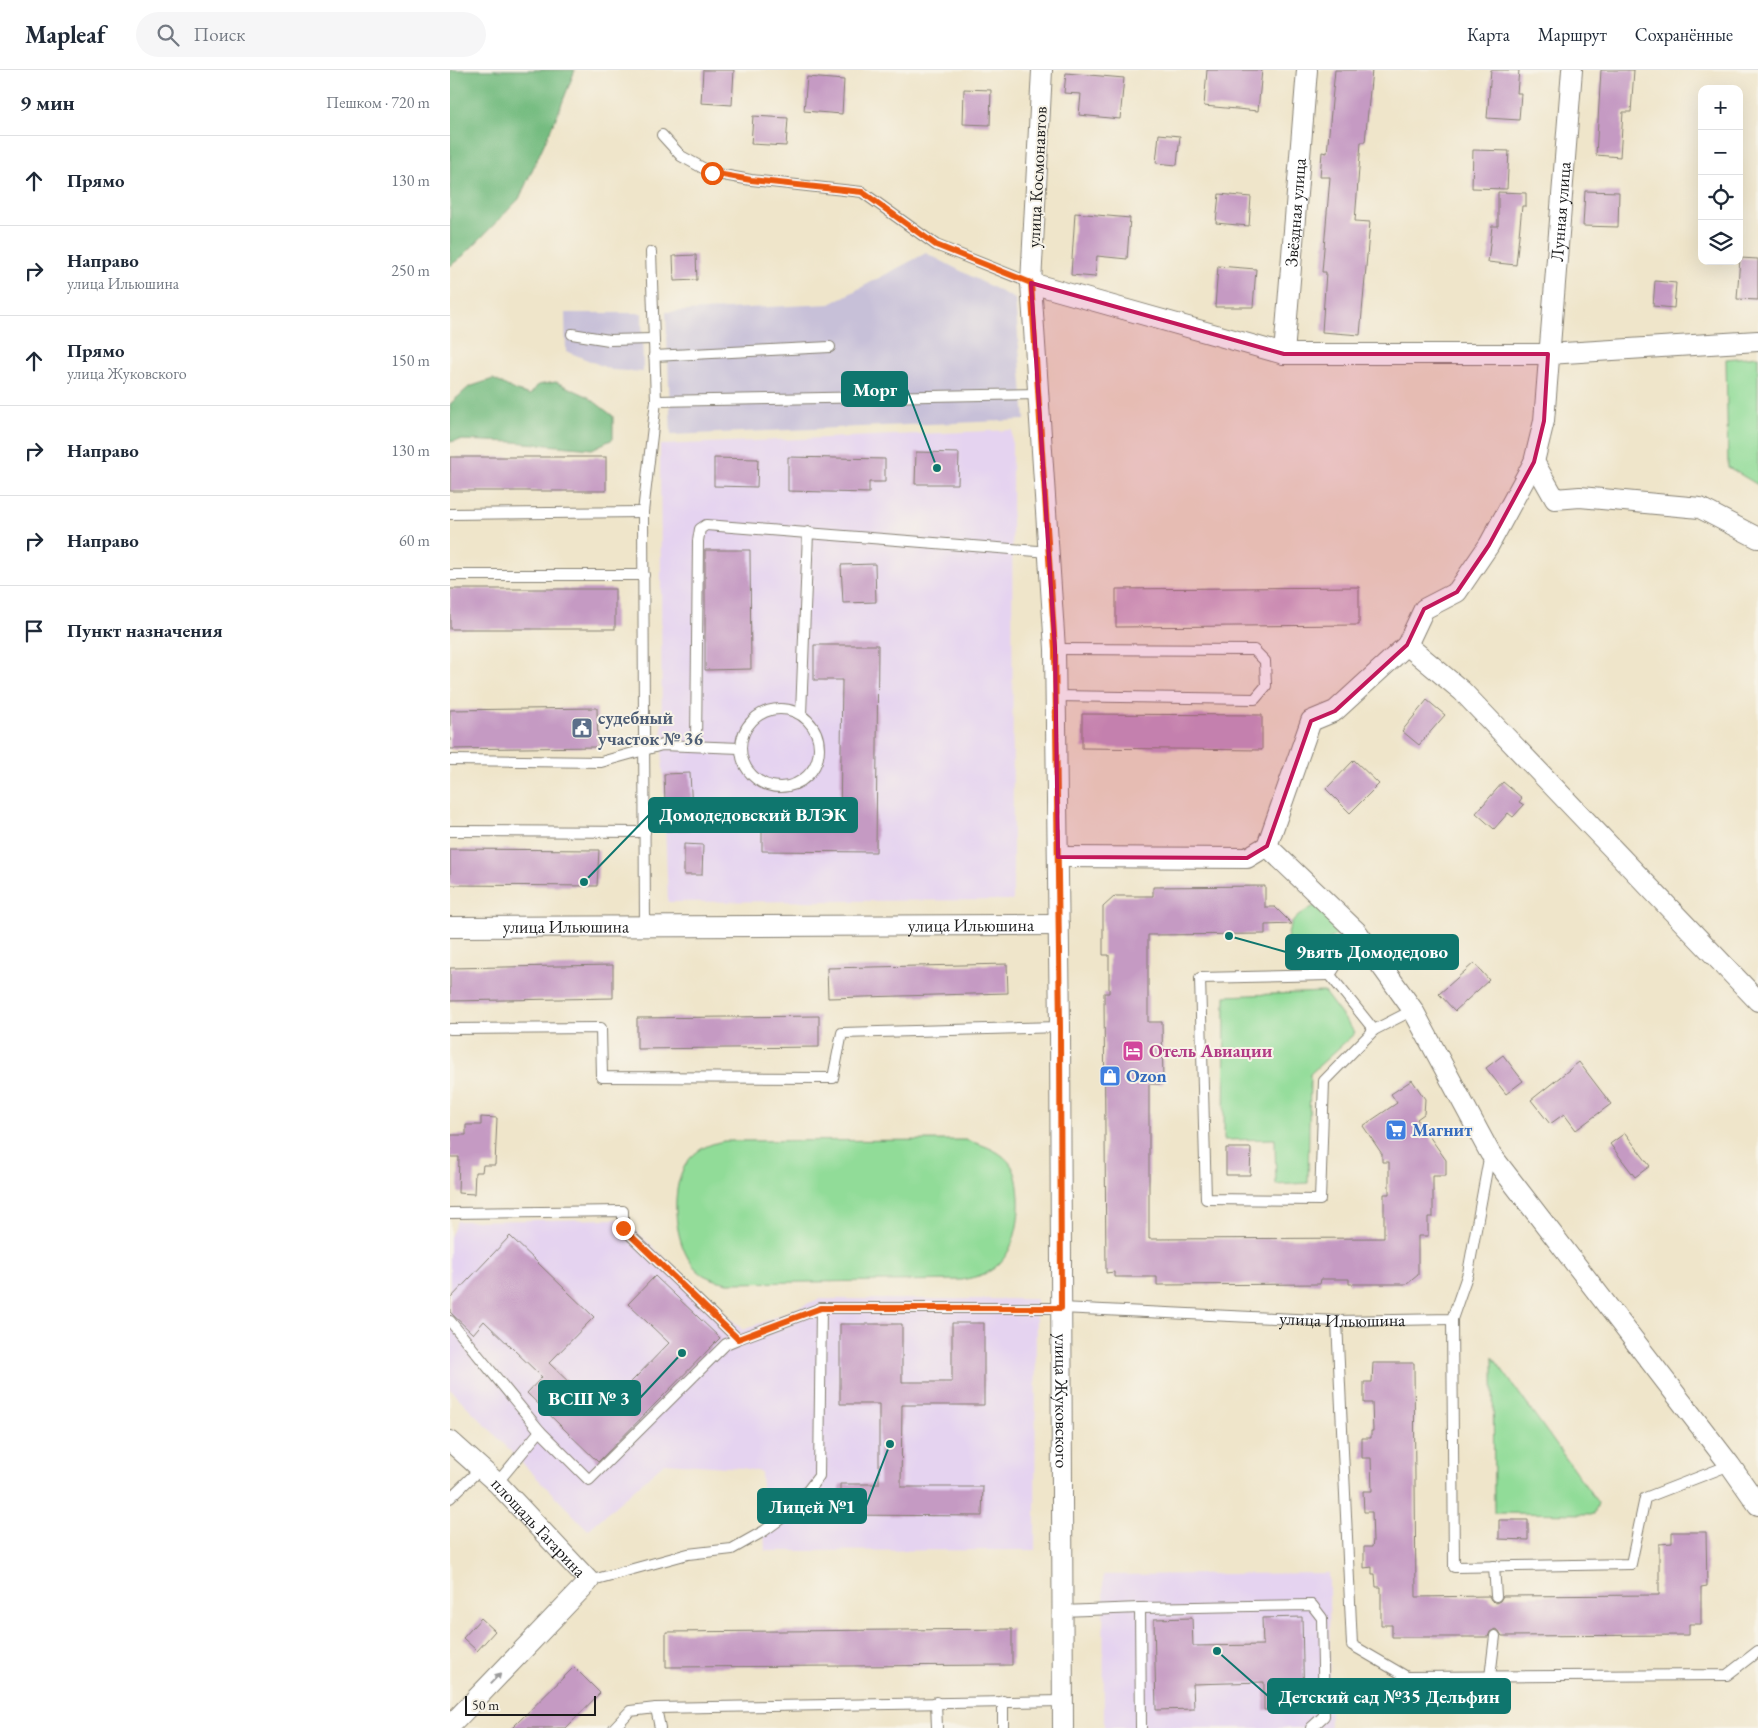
<!DOCTYPE html>
<html lang="ru">
<head>
<meta charset="utf-8">
<style>
  body { margin:0; font-family:"EB Garamond",serif; background:#f6f6f7; color:#1f2937 }
  .controls { position:absolute; right:15px; top:15px; display:grid; overflow:hidden; border-radius:10px; box-shadow:0 5px 20px #0002 }
  .controls button { width:45px; height:45px; display:grid; place-items:center; padding:0; border:0; border-bottom:1px solid #e0e1e3; background:#fff; color:#1f2937; font:25px sans-serif }
  .scale { position:absolute; left:15px; bottom:12px; width:131px; box-sizing:border-box; padding-left:5px; border:2px solid #1c1c1c; border-top:0; font-size:14px; line-height:18px; white-space:nowrap; color:#1c1c1c; -webkit-text-stroke:4px #f7f3e8; paint-order:stroke }
  .stop { position:absolute; width:15px; height:15px; margin:-11px; border:4px solid #ea580c; border-radius:50%; background:#fff }
  .stop.end { background:#ea580c; border-color:#fff; box-shadow:0 1px 5px #0008 }
  .list { margin:0; padding:0; list-style:none }
  h2 { display:flex; justify-content:space-between; align-items:center; height:65px; margin:0; padding:0 20px; font-size:21px }
  h2 small { font-size:16px; font-weight:400; color:#747a83 }
  .list li { display:grid; grid-template-columns:32px 1fr auto; gap:15px; align-items:center; box-sizing:border-box; height:90px; padding:0 20px; border-top:1px solid #e0e1e3 }
  .list b { display:block; font-size:19px; white-space:nowrap }
  .list p { margin:0; font-size:16px; white-space:nowrap; color:#747a83 }
  .list em { font-size:16px; font-style:normal; color:#747a83 }
  .icon { flex:none; width:28px; height:28px; fill:none; stroke:currentColor; stroke-width:2; stroke-linecap:round; stroke-linejoin:round }
  .map { position:relative; flex:none; width:1308px; height:1658px; overflow:hidden }
  header { display:flex; align-items:center; gap:30px; box-sizing:border-box; height:70px; padding:0 25px; background:#fff; border-bottom:1px solid #e0e1e3 }
  header strong { font-size:24px }
  nav { display:flex; gap:28px; margin-inline-start:auto; font-size:18px }
  .search { width:350px; height:45px; background:#f6f6f7; display:flex; align-items:center; gap:12px; box-sizing:border-box; padding:0 18px; border-radius:28px; color:#747a83; font-size:19px }
  main { display:flex }
  aside { flex:1; background:#fff }
  .map>svg:first-child { display:block }
</style>
</head>
<body>
<header>
<strong>Mapleaf</strong>
<div class="search"><svg class="icon" aria-label="search" viewBox="0 0 24 24"><circle cx="10" cy="10" r="6"/><path d="M15 15l6 6"/></svg>Поиск</div>
<nav><a>Карта</a><a>Маршрут</a><a>Сохранённые</a></nav>
</header>
<main>
<aside>
<h2>9 мин<small>Пешком · 720 m</small></h2>
<ul class="list">
<li><svg class="icon" aria-label="ahead" viewBox="0 0 24 24"><path d="M12 20V5M6 11l6-6 6 6"/></svg><div><b>Прямо</b></div><em>130 m</em></li>
<li><svg class="icon" aria-label="right" viewBox="0 0 24 24"><path d="M7 20v-9h11M14 6l5 5-5 5"/></svg><div><b>Направо</b><p>улица Ильюшина</p></div><em>250 m</em></li>
<li><svg class="icon" aria-label="ahead" viewBox="0 0 24 24"><path d="M12 20V5M6 11l6-6 6 6"/></svg><div><b>Прямо</b><p>улица Жуковского</p></div><em>150 m</em></li>
<li><svg class="icon" aria-label="right" viewBox="0 0 24 24"><path d="M7 20v-9h11M14 6l5 5-5 5"/></svg><div><b>Направо</b></div><em>130 m</em></li>
<li><svg class="icon" aria-label="right" viewBox="0 0 24 24"><path d="M7 20v-9h11M14 6l5 5-5 5"/></svg><div><b>Направо</b></div><em>60 m</em></li>
<li><svg class="icon" aria-label="arrive" viewBox="0 0 24 24"><path d="M6 21V4h12l-3 4 3 4H6"/></svg><div><b>Пункт назначения</b></div></li>
</ul>
</aside>
<div class="map">
<svg width="1308" height="1658" viewBox="0 0 1308 1658">
  <rect width="100%" height="100%" fill="#f7f3e8"/>
  <filter id="ink" filterUnits="userSpaceOnUse"><feTurbulence type="fractalNoise" baseFrequency=".02" numOctaves="2"/><feDisplacementMap in="SourceGraphic" scale="10" xChannelSelector="R" yChannelSelector="G"/><feConvolveMatrix kernelMatrix="1 2 1 2 8 2 1 2 1" color-interpolation-filters="sRGB"/></filter>
  <filter id="wash" filterUnits="userSpaceOnUse"><feTurbulence type="fractalNoise" baseFrequency=".0096" numOctaves="4" result="noise"/><feDisplacementMap in="SourceGraphic" scale="20" xChannelSelector="R" yChannelSelector="G"/><feGaussianBlur stdDeviation="1.12" result="paint"/><feColorMatrix in="noise" values="0 0 0 0 0 0 0 0 0 0 0 0 0 0 0 0 0 1.4 0 .05"/><feComposite in="paint" operator="in"/></filter>
  <g filter="url(#wash)">
    <rect width="100%" height="100%" fill="#efe5ca"/>
    <g fill="#e5d3f0">
      <polygon points="562,360 563,830 218,832 212,675 210,375"/>
      <polygon points="173,1149 293,1260 369,1229 586,1229 585,1480 315,1481 311,1402 293,1398 214,1393 138,1460 0,1319 0,1167 7,1151"/>
      <polygon points="879,1503 880,1658 654,1658 653,1505"/>
    </g>
    <g fill="#c7c0d8">
      <polygon points="476,183 565,229 575,350 221,365 216,242 380,234"/>
      <polygon points="115,243 192,243 193,302 162,300 116,281"/>
    </g>
    <g fill="#91dc98" stroke="#567c5a">
      <polygon points="1308,286 1308,415 1278,397 1276,289"/>
      <path d="M868,834L890,853V863L860,880L837,879C836,851 846,846 868,834Z"/>
      <polygon points="874,922 905,963 860,1004 858,1113 826,1115 825,1069 774,1070 775,926"/>
      <path d="M515,1070C530,1074 548,1079 559,1092C567,1102 568,1115 569,1128C570,1155 563,1192 534,1204C527,1207 520,1208 512,1210L278,1213C269,1211 260,1209 252,1204C224,1185 218,1121 236,1094C245,1080 258,1074 274,1071Z"/>
      <polygon points="1043,1287 1148,1433 1144,1444 1044,1443"/>
    </g>
    <g fill="#74bc80" stroke="#486c4e">
      <polygon points="0,0 125,0 109,41 69,129 14,185 0,196"/>
      <polygon points="43,309 67,321 80,325 88,315 106,312 137,326 163,346 163,369 142,379 64,372 9,370 0,372 0,334 19,317"/>
    </g>
    <g id="blocks">
      <g fill="#c59ac3">
        <polygon points="253,0 284,0 282,35 251,33"/>
        <polygon points="757,0 812,0 808,41 754,36"/>
        <polygon points="885,0 922,0 915,72 911,72 905,151 920,152 910,265 872,262 876,202 872,202 880,107 870,107 872,82 877,83"/>
        <polygon points="1041,0 1069,0 1067,23 1071,23 1069,50 1037,48"/>
        <polygon points="1151,0 1184,0 1181,42 1173,42 1170,87 1146,85"/>
        <polygon points="616,3 674,8 670,49 629,45 631,24 614,23"/>
        <polygon points="357,7 394,10 392,44 354,41"/>
        <polygon points="514,19 541,20 540,55 513,54"/>
        <polygon points="303,46 338,48 336,76 301,74"/>
        <polygon points="709,64 730,66 727,95 706,93"/>
        <polygon points="1023,80 1059,81 1057,119 1022,118"/>
        <polygon points="1135,121 1169,122 1168,157 1133,156"/>
        <polygon points="1048,122 1076,123 1076,136 1072,136 1066,195 1038,192 1042,156 1048,156"/>
        <polygon points="769,124 801,127 799,156 766,153"/>
        <polygon points="625,143 680,148 677,189 647,186 645,207 621,205"/>
        <polygon points="246,185 247,210 224,211 223,186"/>
        <polygon points="1290,188 1308,189 1308,230 1287,229"/>
        <polygon points="768,196 806,199 803,237 765,237"/>
        <polygon points="1205,211 1226,213 1224,238 1203,236"/>
        <polygon points="466,382 509,383 508,414 465,414"/>
        <rect x="0" y="387" width="156" height="34"/>
        <polygon points="338,387 435,389 435,412 419,412 419,423 338,421"/>
        <polygon points="264,388 308,389 307,417 264,416"/>
        <polygon points="255,480 300,480 301,599 255,600"/>
        <polygon points="425,494 426,532 393,533 391,495"/>
        <polygon points="909,517 909,555 666,557 666,519"/>
        <rect x="0" y="519" width="165" height="40"/>
        <polygon points="364,575 428,575 426,782 312,781 312,754 390,754 392,610 364,610"/>
        <polygon points="977,630 995,645 969,675 952,661"/>
        <polygon points="147,638 148,677 0,679 0,640"/>
        <polygon points="632,644 812,645 812,680 632,678"/>
        <polygon points="904,690 929,714 900,743 876,719"/>
        <polygon points="240,703 243,760 216,761 214,704"/>
        <polygon points="1053,712 1072,728 1069,732 1074,735 1063,747 1058,743 1044,759 1026,743"/>
        <polygon points="234,774 253,775 252,805 234,805"/>
        <polygon points="0,779 149,780 147,816 0,815"/>
        <polygon points="815,816 815,837 825,837 842,854 815,855 815,864 698,865 698,952 712,952 713,1014 699,1014 699,1169 934,1168 934,1124 939,1124 939,1092 932,1092 932,1084 913,1056 947,1033 941,1024 962,1010 975,1029 974,1044 967,1049 996,1090 996,1106 983,1106 983,1147 978,1147 978,1166 968,1166 968,1205 957,1214 899,1214 899,1209 871,1209 870,1214 707,1215 707,1207 664,1207 664,1202 656,1203 654,923 659,923 659,885 653,885 653,837 665,826 703,826 703,817"/>
        <polygon points="1024,893 1039,910 1005,941 989,924"/>
        <polygon points="557,894 558,923 378,928 377,898"/>
        <polygon points="163,895 163,928 0,931 0,898"/>
        <polygon points="369,946 369,977 187,979 187,948"/>
        <polygon points="1053,985 1073,1011 1056,1024 1036,998"/>
        <polygon points="1129,992 1161,1034 1126,1060 1114,1044 1100,1054 1081,1030"/>
        <polygon points="31,1047 47,1048 45,1095 33,1095 32,1102 25,1102 24,1124 8,1123 9,1087 0,1087 1,1065 16,1065 16,1055 31,1055"/>
        <polygon points="1175,1063 1200,1096 1185,1107 1160,1074"/>
        <polygon points="776,1078 801,1078 800,1105 776,1105"/>
        <polygon points="60,1166 144,1247 99,1293 151,1343 219,1273 178,1234 205,1206 270,1268 148,1392 77,1323 92,1307 34,1251 23,1264 0,1242 0,1229"/>
        <polygon points="502,1253 534,1253 534,1335 452,1335 451,1417 533,1417 532,1446 390,1445 390,1414 429,1414 429,1334 390,1334 390,1254 452,1254 452,1312 502,1312"/>
        <polygon points="923,1293 964,1293 966,1527 1039,1526 1041,1530 1046,1533 1050,1531 1053,1526 1209,1525 1209,1474 1222,1473 1222,1462 1256,1462 1257,1516 1251,1517 1251,1554 1239,1554 1239,1565 1052,1566 1049,1561 1045,1559 1040,1562 1038,1567 942,1567 942,1555 931,1555 931,1517 926,1517 925,1504 922,1504 922,1497 914,1498 914,1477 922,1477 923,1471 922,1442 914,1442 913,1421 922,1421 921,1388 912,1388 912,1368 921,1368 921,1361 923,1361 922,1333 914,1333 914,1312 922,1312"/>
        <polygon points="1049,1450 1078,1450 1078,1470 1049,1469"/>
        <polygon points="852,1547 854,1639 814,1640 814,1612 743,1614 744,1639 706,1640 704,1549 742,1548 743,1576 813,1575 812,1548"/>
        <polygon points="31,1548 45,1561 27,1581 13,1568"/>
        <polygon points="562,1559 562,1595 216,1597 216,1562"/>
        <polygon points="124,1597 150,1623 116,1658 62,1658"/>
      </g>
    </g>
  </g>
  <g filter="url(#ink)">
    <use href="#blocks" fill-opacity="0" stroke="#868073" stroke-width="1"/>
    <g fill="none" stroke-linecap="round" stroke-linejoin="round">
      <g stroke="#868073" stroke-width="12">
        <g id="service">
          <polyline points="212,65 231,86 262,103 301,110 412,122 486,175 581,213"/>
          <polyline points="122,264 159,270 203,269"/>
          <polyline points="204,286 380,277"/>
          <polyline points="206,331 589,324"/>
          <polyline points="0,444 193,442"/>
          <polyline points="0,505 194,505"/>
          <polyline points="605,579 804,580 815,591 816,616 805,629 605,626"/>
          <circle cx="330" cy="678" r="39"/>
          <polyline points="351,644 358,462"/>
          <polyline points="246,676 248,471 250,459 256,455 600,482"/>
          <polyline points="0,690 151,692 212,675 290,678"/>
          <polyline points="0,761 195,762"/>
          <polyline points="195,857 193,442 206,331 201,182"/>
          <polyline points="907,862 880,905 750,908 756,1129 870,1130 874,1011 924,960 963,940"/>
          <polyline points="880,905 924,960"/>
          <polyline points="0,959 151,958 152,1007 383,1008 392,963 610,957"/>
          <path id="s1" d="M0,1143L173,1141V1158L288,1269L371,1238H611L887,1251L1002,1249L1018,1203L1040,1083"/>
          <polyline points="1002,1249 1004,1497 1181,1494 1195,1428 1280,1395"/>
          <polyline points="0,1251 90,1361"/>
          <polyline points="887,1251 902,1575 957,1607 1277,1605 1308,1581"/>
          <polyline points="47,1413 90,1361 139,1410 276,1274 288,1269"/>
          <polyline points="0,1428 31,1398"/>
          <polyline points="1044,1496 1046,1526"/>
          <polyline points="139,1511 238,1484 282,1479 314,1461 343,1440 369,1406 371,1238"/>
          <polyline points="690,1538 862,1535 872,1548 874,1646 861,1658"/>
          <polyline points="612,1541 690,1538 691,1658"/>
          <polyline points="1040,1607 1045,1566"/>
          <polyline points="486,1632 487,1658"/>
          <polyline points="206,1638 210,1658"/>
          <polyline points="164,1658 180,1641 206,1638 612,1631"/>
          <polyline points="553,1658 553,1631"/>
        </g>
      </g>
      <g stroke="#868073" stroke-width="22">
        <g id="minor">
          <path id="s2" d="M592,0L581,213L605,579L610,957L613,1658"/>
          <polyline points="581,213 834,284 1098,284 1308,271"/>
          <path id="s3" d="M834,284L857,0"/>
          <polyline points="1084,392 1105,429 1130,427 1250,438 1308,468"/>
          <polyline points="957,575 1012,621 1308,931"/>
          <polyline points="817,776 907,862 963,940 1040,1083 1280,1395 1308,1435"/>
          <path id="s4" d="M608,787L797,788L817,776L861,651L885,641L957,575L974,539L1007,522L1039,475L1084,392L1094,351L1122,0"/>
          <path id="s5" d="M0,857L609,855"/>
          <path id="s6" d="M0,1371L47,1413L139,1511L0,1656"/>
        </g>
      </g>
      <use href="#service" stroke="#fff" stroke-width="10"/>
      <use href="#minor" stroke="#fff" stroke-width="20"/>
    </g>
    <defs><path id="oneway-solid" d="M-6-.8H1V-3.2L6.5 0L1 3.2V.8H-6Z" transform="scale(1.25)"/></defs>
    <use fill="#999" href="#oneway-solid" transform="translate(46 1608) rotate(-46)"/>
  </g>
  <g fill="none" stroke-linecap="round" stroke-linejoin="round" filter="url(#ink)">
    <polyline stroke="#ea580c" stroke-width="6" points="173,1158 288,1269 371,1238 611,1238 610,957 605,579 581,213 486,175 412,122 301,110 262,103"/>
  </g>
  <path fill="#c2185b" fill-opacity="0.2" stroke="#c2185b" stroke-width="4" stroke-linejoin="round" d="M581,213L834,284H1098L1094,351L1084,392L1039,475L1007,522L974,539L957,575L885,641L861,651L817,776L797,788L608,787L605,579Z"/>
  <defs>
    <g id="civic-square" transform="scale(1.125)"><rect x="-9" y="-9" width="18" height="18" rx="4" fill="#5c6f8a" stroke="#f7f3e8"/><path d="M-.6-6.5H3V-4.5H.6V-3L4-1V1h2V6H-6V1h2V-1L-.6-3ZM-1.2 2.5V6h2.4V2.5Z" fill="#fff"/></g>
    <g id="hotel-square" transform="scale(1.125)"><rect x="-9" y="-9" width="18" height="18" rx="4" fill="#d1479c" stroke="#f7f3e8"/><path d="M-6-4.5h1.5V1H6V5H4.5V3h-9V5H-6ZM-4 0a1.8 1.8 0 1 1 3.6 0ZM.5 0V-2.5h3Q6-2.5 6 0Z" fill="#fff"/></g>
    <g id="shop-square" transform="scale(1.125)"><rect x="-9" y="-9" width="18" height="18" rx="4" fill="#3f7fe0" stroke="#f7f3e8"/><path d="M-5-2.5h2.3a2.7 3.5 0 0 1 5.4 0H5L5.5 6h-11ZM-1.5-2.5h3a1.5 2.3 0 0 0-3 0Z" fill="#fff"/></g>
    <g id="supermarket-square" transform="scale(1.125)"><rect x="-9" y="-9" width="18" height="18" rx="4" fill="#3f7fe0" stroke="#f7f3e8"/><path d="M-6-5.5h2.5l.6 2H6L4.5 2H-2.5L-4.4-4H-6ZM-1.5 3.2a1.3 1.3 0 1 0 .1 0ZM3 3.2a1.3 1.3 0 1 0 .1 0Z" fill="#fff"/></g>
  </defs>
  <g fill-rule="evenodd">
    <use href="#civic-square" x="132" y="658"/>
    <use href="#hotel-square" x="683" y="981"/>
    <use href="#shop-square" x="660" y="1006"/>
    <use href="#supermarket-square" x="946" y="1060"/>
  </g>
  <g text-anchor="middle" stroke-width="4" stroke-linejoin="round" paint-order="stroke">
    <g font-size="18" fill="#1c1c1c" stroke="#f7f3e8">
      <text transform="translate(587 107) rotate(-87)" y="6">улица Космонавтов</text>
      <text dy="6" stroke="none"><textPath href="#s3" startOffset="142">Звёздная улица</textPath></text>
      <text dy="6" stroke="none"><textPath href="#s4" startOffset="949">Лунная улица</textPath></text>
      <text dy="6" stroke="none"><textPath href="#s5" startOffset="521">улица Ильюшина</textPath></text>
      <text dy="6" stroke="none"><textPath href="#s5" startOffset="116">улица Ильюшина</textPath></text>
      <text dy="6" stroke="none"><textPath href="#s1" startOffset="960">улица Ильюшина</textPath></text>
      <text dy="6" stroke="none"><textPath href="#s2" startOffset="1332">улица Жуковского</textPath></text>
      <text dy="6" stroke="none"><textPath href="#s6" startOffset="124">площадь Гагарина</textPath></text>
    </g>
    <g font-size="18" font-weight="bold" fill="#4e5e75" stroke="#f7f3e8" text-anchor="start">
      <text x="148" y="654">судебный<tspan x="148" dy="21">участок № 36</tspan></text>
    </g>
    <g font-size="18" font-weight="bold" fill="#b23c85" stroke="#f7f3e8" text-anchor="start">
      <text x="699" y="987">Отель Авиации</text>
    </g>
    <g font-size="18" font-weight="bold" fill="#366cbe" stroke="#f7f3e8" text-anchor="start">
      <text x="676" y="1012">Ozon</text>
      <text x="962" y="1066">Магнит</text>
    </g>
  </g>
  <path fill="none" stroke="#0f766e" stroke-width="2" d="M487 398L457 319M134 812L199 745M779 866L836 882M232 1283L190 1328M440 1374L416 1436M767 1581L818 1626"/>
  <g fill="#0f766e" stroke="#f7f3e8" stroke-width="2">
    <circle cx="487" cy="398" r="5"/>
    <circle cx="134" cy="812" r="5"/>
    <circle cx="779" cy="866" r="5"/>
    <circle cx="232" cy="1283" r="5"/>
    <circle cx="440" cy="1374" r="5"/>
    <circle cx="767" cy="1581" r="5"/>
  </g>
  <g fill="#0f766e" stroke="#0f766e" stroke-width="2">
    <rect x="392" y="302" width="65" height="34" rx="5"/>
    <rect x="199" y="728" width="208" height="34" rx="5"/>
    <rect x="836" y="865" width="172" height="34" rx="5"/>
    <rect x="89" y="1311" width="101" height="34" rx="5"/>
    <rect x="308" y="1419" width="108" height="34" rx="5"/>
    <rect x="818" y="1609" width="242" height="34" rx="5"/>
  </g>
  <g font-size="19" text-anchor="middle" font-weight="bold" fill="#fff">
    <text x="425" y="326">Морг</text>
    <text x="303" y="751">Домодедовский ВЛЭК</text>
    <text x="922" y="888">9вять Домодедово</text>
    <text x="139" y="1335">ВСШ № 3</text>
    <text x="362" y="1443">Лицей №1</text>
    <text x="939" y="1633">Детский сад №35 Дельфин</text>
  </g>
</svg>
<div class="controls">
<button>+</button>
<button>−</button>
<button><svg class="icon" aria-label="locate" viewBox="0 0 24 24"><circle cx="12" cy="12" r="6"/><path d="M12 2v4M12 18v4M2 12h4M18 12h4"/></svg></button>
<button><svg class="icon" aria-label="layers" viewBox="0 0 24 24"><path d="M12 4l9 5-9 5-9-5zM3 14l9 5 9-5"/></svg></button>
</div>
<div class="scale">50 m</div>
<div class="stop" style="left:262px;top:103px"></div>
<div class="stop end" style="left:173px;top:1158px"></div>
</div>
</main>
</body>
</html>
